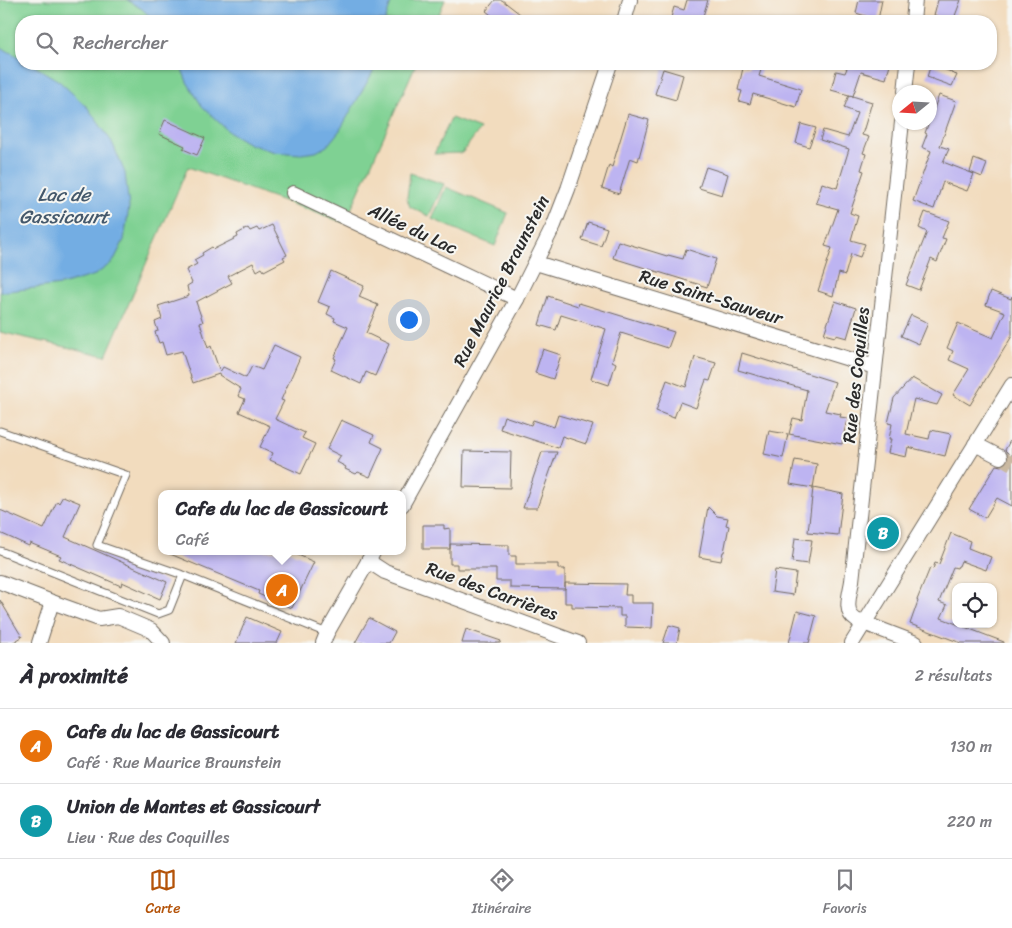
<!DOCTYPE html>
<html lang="fr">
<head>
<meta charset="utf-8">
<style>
  body { margin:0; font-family:Sriracha,sans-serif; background:#f2f2f3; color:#2b2b33 }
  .controls { position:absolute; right:15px; bottom:15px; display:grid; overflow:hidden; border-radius:10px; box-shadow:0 1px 4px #0004 }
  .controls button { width:45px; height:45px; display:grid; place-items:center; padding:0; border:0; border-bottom:1px solid #e1e1e2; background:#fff; color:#2b2b33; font:25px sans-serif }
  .compass { position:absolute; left:892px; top:85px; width:45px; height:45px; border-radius:50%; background:#fff; box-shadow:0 1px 4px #0004; rotate:252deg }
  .you { position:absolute; left:408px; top:319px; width:18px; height:18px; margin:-12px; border:4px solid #fff; border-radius:50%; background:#1a73e8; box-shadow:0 0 0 8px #1a73e833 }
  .badge { display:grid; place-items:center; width:32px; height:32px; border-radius:50%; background:#b45309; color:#fff; font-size:16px; font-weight:700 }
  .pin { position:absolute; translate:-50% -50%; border:2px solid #fff; box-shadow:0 1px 5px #0006 }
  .popup { position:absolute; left:158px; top:490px; width:248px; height:65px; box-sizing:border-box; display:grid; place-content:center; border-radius:10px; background:#fff; filter:drop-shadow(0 1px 4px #0005); font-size:16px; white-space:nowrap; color:#7c7c81 }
  .popup b { font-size:19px; color:#2b2b33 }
  .popup::after { content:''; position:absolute; left:50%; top:100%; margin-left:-10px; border:10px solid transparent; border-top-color:#fff }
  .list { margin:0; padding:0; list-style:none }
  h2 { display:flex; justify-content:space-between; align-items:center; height:65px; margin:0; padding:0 20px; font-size:21px }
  h2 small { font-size:16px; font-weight:400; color:#7c7c81 }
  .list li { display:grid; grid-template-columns:32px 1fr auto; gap:15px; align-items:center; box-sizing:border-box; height:75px; padding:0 20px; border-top:1px solid #e1e1e2 }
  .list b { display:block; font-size:19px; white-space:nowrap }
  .list p { margin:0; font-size:16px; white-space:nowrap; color:#7c7c81 }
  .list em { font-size:16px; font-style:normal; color:#7c7c81 }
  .icon { flex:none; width:28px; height:28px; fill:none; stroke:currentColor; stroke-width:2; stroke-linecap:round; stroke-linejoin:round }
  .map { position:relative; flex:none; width:1012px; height:643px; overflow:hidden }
  .search { position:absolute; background:#fff; box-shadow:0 1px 4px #0004; left:15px; right:15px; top:15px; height:55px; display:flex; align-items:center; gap:12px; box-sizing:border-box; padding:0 18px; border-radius:20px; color:#7c7c81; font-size:19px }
  .sheet { height:215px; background:#fff }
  nav { display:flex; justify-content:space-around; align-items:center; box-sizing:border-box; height:70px; border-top:1px solid #e1e1e2; background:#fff; font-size:14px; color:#7c7c81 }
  nav a { display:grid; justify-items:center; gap:2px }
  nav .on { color:#b45309 }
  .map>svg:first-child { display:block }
</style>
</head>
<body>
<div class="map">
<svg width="1012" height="643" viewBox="0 0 1012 643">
  <rect width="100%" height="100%" fill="#f6f6f2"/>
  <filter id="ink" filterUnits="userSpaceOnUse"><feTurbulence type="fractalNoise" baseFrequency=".02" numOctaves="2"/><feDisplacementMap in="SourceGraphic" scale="10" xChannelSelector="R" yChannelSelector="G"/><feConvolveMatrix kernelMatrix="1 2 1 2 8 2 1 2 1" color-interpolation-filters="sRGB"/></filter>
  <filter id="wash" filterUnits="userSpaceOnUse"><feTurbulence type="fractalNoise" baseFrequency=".0096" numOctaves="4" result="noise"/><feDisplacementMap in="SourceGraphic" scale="20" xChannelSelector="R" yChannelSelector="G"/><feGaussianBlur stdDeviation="1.12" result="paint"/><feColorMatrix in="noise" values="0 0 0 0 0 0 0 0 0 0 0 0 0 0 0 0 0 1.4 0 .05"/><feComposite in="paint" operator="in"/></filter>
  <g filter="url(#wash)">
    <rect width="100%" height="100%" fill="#f2dcbe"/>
    <g fill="#7fd193" stroke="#557e5f">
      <polygon points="0,0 445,0 436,21 21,21 21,64 416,64 345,223 188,167 106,356 0,332"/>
      <polygon points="451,118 480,129 462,153 434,154"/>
      <polygon points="410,173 444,184 429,216 410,207 407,198"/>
      <polygon points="446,187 508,213 495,246 432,219"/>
    </g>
    <g fill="#73ade3" stroke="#4f6c87">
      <polygon points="127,0 392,0 385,21 155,21 142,9"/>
      <polygon points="0,47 21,58 21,64 31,64 59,81 88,108 112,142 125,173 129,207 124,240 113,262 95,275 61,285 0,292"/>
      <polygon points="180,64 376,64 374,70 340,130 327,146 316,152 301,154 275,152 249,144 229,132 202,106 187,82"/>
    </g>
    <g id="blocks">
      <g fill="#bdb4f1">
        <polygon points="495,0 502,0 529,21 499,21 486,11"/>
        <polygon points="687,0 708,0 703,16 710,18 709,21 670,21 674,7 684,10"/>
        <polygon points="859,0 882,0 878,20 856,13"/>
        <polygon points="938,0 961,0 953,21 934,15"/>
        <polygon points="750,64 763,64 759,76 801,89 796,107 753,94 750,104 739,101 742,91 738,90 743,68 749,69"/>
        <polygon points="846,64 890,64 886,79 861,72 853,96 849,95 872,102 862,135 869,137 863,153 866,154 861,170 864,171 850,213 858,216 851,240 865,244 860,257 851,254 845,275 839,273 833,296 818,291 832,248 825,246 838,209 816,203 822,183 837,188 849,149 820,140 823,130 848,137 857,113 844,108 849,95 831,90 836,71 845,73 847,68 845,67"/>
        <polygon points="931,64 951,72 951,73 957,75 952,86 927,77"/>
        <polygon points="663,69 683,75 676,100 655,94"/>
        <polygon points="939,95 956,101 940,146 949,149 943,162 974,174 967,191 943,182 934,209 913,201 931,151 922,147 927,134 925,133"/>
        <polygon points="628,114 649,120 638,161 630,158 619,194 602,188 609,165 612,167"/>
        <polygon points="165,120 205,138 197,155 183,149 185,146 159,134"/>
        <polygon points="801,124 816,128 809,147 796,143"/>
        <polygon points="974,159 987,164 982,177 970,172"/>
        <polygon points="706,167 728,174 722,195 699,188"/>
        <polygon points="925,212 949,221 942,238 946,239 937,262 931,259 919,290 906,285 927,232 919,228"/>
        <polygon points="588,222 607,228 601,246 582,240"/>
        <polygon points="272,225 287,255 283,257 285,260 264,271 262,268 257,271 253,263 228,276 232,283 196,302 203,322 200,323 208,348 211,346 220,372 223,367 246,378 252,366 262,370 274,345 300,357 281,400 284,401 275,419 305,433 302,438 315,444 301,474 270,460 273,453 260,447 270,426 239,412 245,399 238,396 241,389 219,375 219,374 193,383 182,351 166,355 162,342 159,343 155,332 158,331 155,322 162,319 158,306 189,296 187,286 192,283 186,270 197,264 194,260 203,255 202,253 212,247 214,249 238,237 237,234 248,228 250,231 257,228 259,231"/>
        <polygon points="618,241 667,256 668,255 683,259 686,249 716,259 707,287 613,258"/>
        <polygon points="331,271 364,286 359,297 378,305 366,333 389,344 375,376 366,372 361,384 331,370 336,359 334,358 348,327 334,321 335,318 327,314 330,307 318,302"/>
        <polygon points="991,291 1011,299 1012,296 1012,336 970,405 953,395 969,369 949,360 953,351 947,348 958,323 993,338 1005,312 986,305"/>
        <polygon points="548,296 578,306 579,303 674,332 668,348 621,333 612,361 616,363 609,385 591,379 606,329 561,315 556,330 539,325"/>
        <polygon points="835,301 856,308 847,338 836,335 835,337 824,334"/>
        <polygon points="911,315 928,323 919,344 901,336"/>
        <polygon points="543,349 561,355 553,379 535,373"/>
        <polygon points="742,353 835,382 825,411 841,414 840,417 847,418 842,444 789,434 793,418 802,420 807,390 738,370"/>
        <polygon points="695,357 716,363 710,381 706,380 696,408 680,402 674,418 656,411 667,380 686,387"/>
        <polygon points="912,378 942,395 937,405 914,399 906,434 929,439 931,430 951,434 945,456 908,447 906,457 888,453 891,439 889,439 892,424 888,423 894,398"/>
        <polygon points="558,415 593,425 586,444 562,436 558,448 500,429 504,416 531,425 533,420 554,427"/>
        <polygon points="341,420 374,435 371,442 383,448 370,477 358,472 356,474 345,469 346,467 337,462 341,456 327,449"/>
        <polygon points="769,431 788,434 783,458 764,454"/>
        <polygon points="1012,437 1012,506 997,498 985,518 969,509 996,465 1001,466 1004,465 1007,461 1009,456 1008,453 1005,450"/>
        <polygon points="464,451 511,452 510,488 463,487"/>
        <polygon points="542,452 557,452 537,508 523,508"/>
        <polygon points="795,460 817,464 813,488 790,484"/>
        <polygon points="813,488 843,494 838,535 808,532"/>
        <polygon points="63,496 80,503 65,537 167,582 160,599 122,582 121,586 59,559 61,556 30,543 29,546 0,533 0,510 44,529 57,501 59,503"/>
        <polygon points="708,507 717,516 728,518 726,525 729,526 724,552 723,552 721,561 699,557"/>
        <polygon points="423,525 444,525 444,529 450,528 450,549 423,549"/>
        <polygon points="951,533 970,541 968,548 991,557 986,570 961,561 959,566 958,566 957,568 953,567 939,602 947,605 941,618 1004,642 1004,643 961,643 910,624 918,601 917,600 930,568 933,569 935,563 939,564"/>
        <polygon points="795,538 812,540 808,564 792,562"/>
        <polygon points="450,544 509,545 509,555 510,556 516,556 516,564 558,564 558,569 565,569 565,589 510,588 510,581 496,581 496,569 457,569 457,564 450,564"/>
        <polygon points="163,551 289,551 314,562 292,608 258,594 259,591"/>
        <polygon points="775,570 796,573 793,595 772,592"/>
        <polygon points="565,583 626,584 625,595 631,595 631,603 653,603 652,628 625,627 625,616 620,616 620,608 572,607 572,603 565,603"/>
        <polygon points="0,600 22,637 12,643 0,643"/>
        <polygon points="797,611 816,616 809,643 789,643"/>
        <polygon points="247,617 282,632 277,643 236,643"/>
        <polygon points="369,618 395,632 389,643 355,643"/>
        <polygon points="669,625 680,628 677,643 663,643"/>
        <polygon points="466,629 501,641 500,643 462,643"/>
      </g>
    </g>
  </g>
  <g filter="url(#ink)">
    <use href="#blocks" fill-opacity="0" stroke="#71695e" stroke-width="1"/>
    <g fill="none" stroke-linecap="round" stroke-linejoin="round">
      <polyline stroke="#cab9a1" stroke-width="14" stroke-dasharray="14 7" stroke-linecap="butt" points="1000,457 1012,464"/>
      <g stroke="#71695e" stroke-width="9">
        <g id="service">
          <polyline points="0,431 126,475 97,545 183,575"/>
          <polyline points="0,551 158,614 169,610 183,575 327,633"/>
        </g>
      </g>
      <g stroke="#71695e" stroke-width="16">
        <g id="minor">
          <polyline points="624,21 630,0"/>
          <polyline points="913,21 915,0"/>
          <polyline points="905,92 908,64"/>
          <path d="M902,122L852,581C850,594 843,612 856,620L916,643"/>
          <polyline points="293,193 517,299"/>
          <polyline points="536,263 875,367"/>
          <polyline points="975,444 1000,457"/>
          <polyline points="402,505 517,299 554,225 568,189 610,64"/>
          <polyline points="368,561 385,572 578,643"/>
          <polyline points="0,582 52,602 99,619 118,616 151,630 163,643"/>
          <polyline points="39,643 52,602"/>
          <polyline points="323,643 327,633 374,551"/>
          <polyline points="852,643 1012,385"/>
        </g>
      </g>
      <use href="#service" stroke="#fff" stroke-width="7"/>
      <use href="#minor" stroke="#fff" stroke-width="14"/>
    </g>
  </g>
  <g text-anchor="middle" stroke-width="4" stroke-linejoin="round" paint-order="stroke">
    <g font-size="18" fill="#2b2b2b" stroke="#f6f6f2">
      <text transform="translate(413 229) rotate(25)" y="6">Allée du Lac</text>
      <text transform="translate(501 281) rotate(-63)" y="6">Rue Maurice Braunstein</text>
      <text transform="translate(711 297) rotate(17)" y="6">Rue Saint-Sauveur</text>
      <text transform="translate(856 375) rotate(-84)" y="6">Rue des Coquilles</text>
      <text transform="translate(492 591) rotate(20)" y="6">Rue des Carrières</text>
    </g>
    <g font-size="19" font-style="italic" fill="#44586b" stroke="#f6f6f2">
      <text x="64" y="201">Lac de<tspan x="64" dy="22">Gassicourt</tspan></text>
    </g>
  </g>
</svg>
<div class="controls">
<button><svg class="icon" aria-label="locate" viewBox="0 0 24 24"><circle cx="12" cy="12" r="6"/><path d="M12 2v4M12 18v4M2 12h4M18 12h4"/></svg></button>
</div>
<svg class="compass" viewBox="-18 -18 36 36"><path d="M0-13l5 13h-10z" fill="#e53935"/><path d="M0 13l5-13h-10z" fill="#7c7c81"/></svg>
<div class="you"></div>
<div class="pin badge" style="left:282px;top:590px;background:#e8710a">A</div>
<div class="popup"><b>Cafe du lac de Gassicourt</b>Café</div>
<div class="pin badge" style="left:883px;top:533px;background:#0f9aa8">B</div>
<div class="search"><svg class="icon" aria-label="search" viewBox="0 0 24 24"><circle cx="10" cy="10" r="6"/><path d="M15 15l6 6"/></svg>Rechercher</div>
</div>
<section class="sheet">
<h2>À proximité<small>2 résultats</small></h2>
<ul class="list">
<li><span class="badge" style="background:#e8710a">A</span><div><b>Cafe du lac de Gassicourt</b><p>Café · Rue Maurice Braunstein</p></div><em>130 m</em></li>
<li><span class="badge" style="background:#0f9aa8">B</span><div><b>Union de Mantes et Gassicourt</b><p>Lieu · Rue des Coquilles</p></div><em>220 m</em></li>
</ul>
</section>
<nav>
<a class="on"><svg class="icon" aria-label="map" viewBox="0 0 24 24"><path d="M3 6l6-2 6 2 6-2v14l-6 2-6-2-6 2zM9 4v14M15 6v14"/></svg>Carte</a>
<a><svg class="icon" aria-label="directions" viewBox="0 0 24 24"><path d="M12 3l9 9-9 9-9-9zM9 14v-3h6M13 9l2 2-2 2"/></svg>Itinéraire</a>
<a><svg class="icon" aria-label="saved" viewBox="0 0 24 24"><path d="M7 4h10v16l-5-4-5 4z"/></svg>Favoris</a>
</nav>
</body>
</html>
